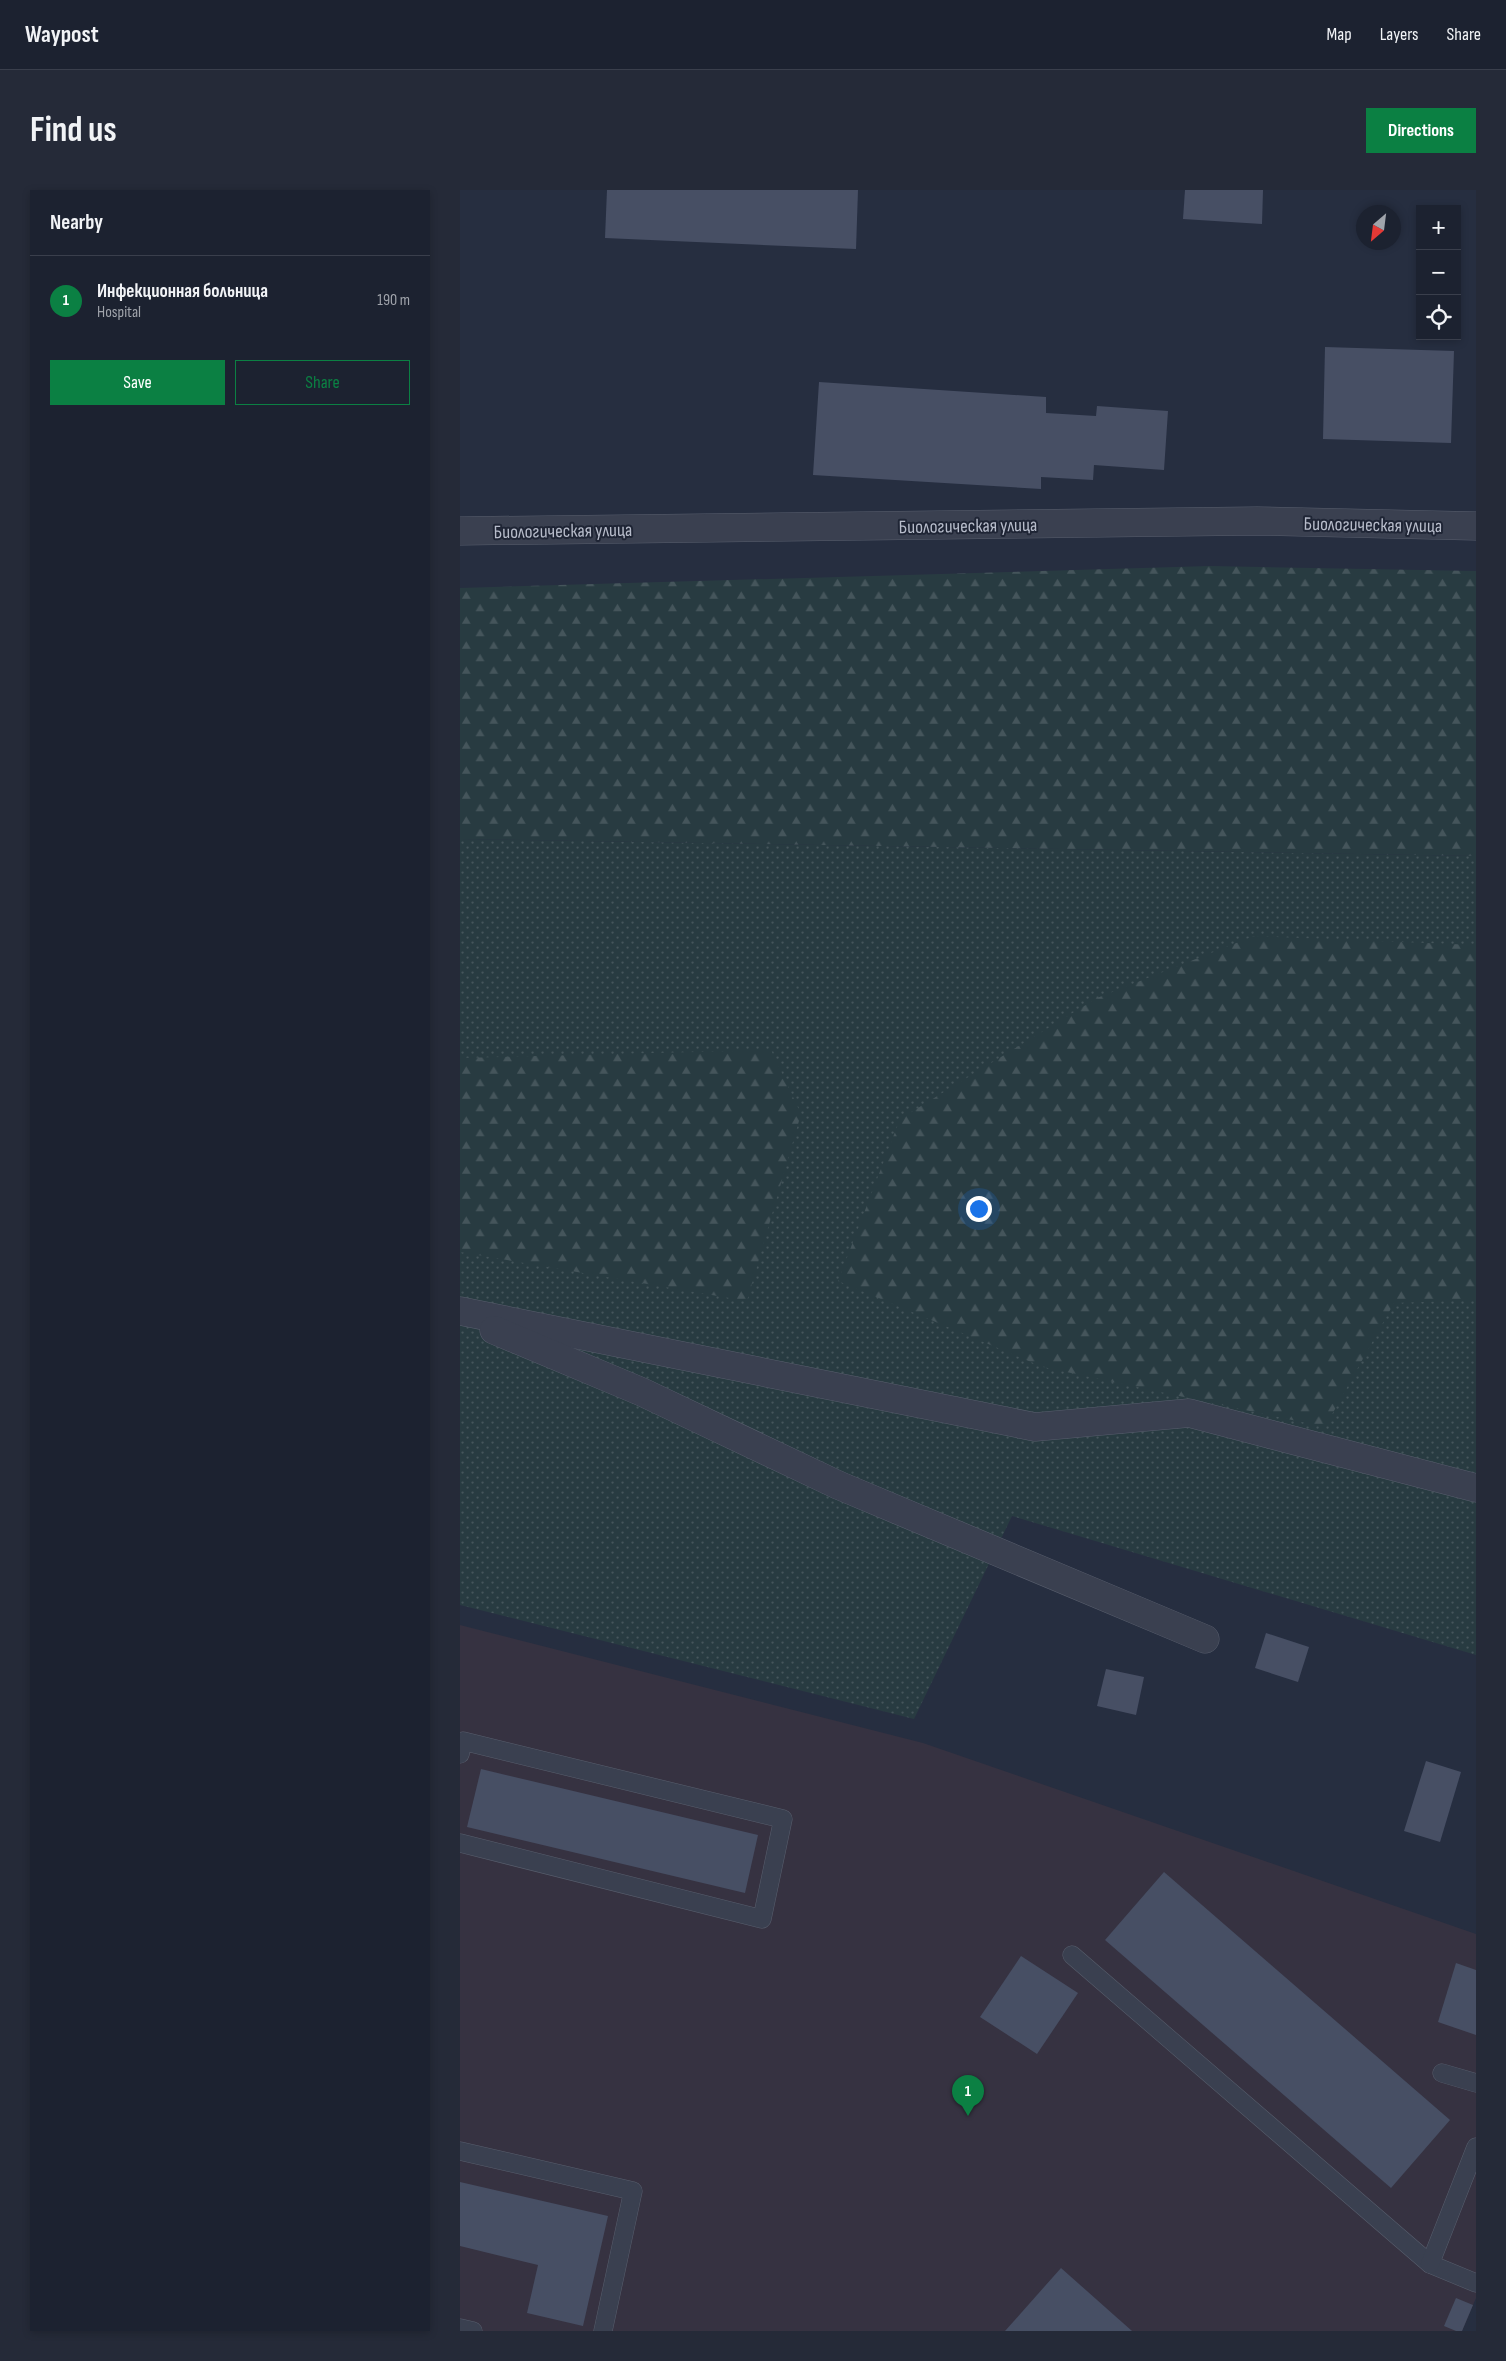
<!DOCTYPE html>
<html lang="en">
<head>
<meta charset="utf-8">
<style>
  body { margin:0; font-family:"Sofia Sans Condensed",sans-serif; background:#252a38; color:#f1f3f6 }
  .controls { position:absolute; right:15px; top:15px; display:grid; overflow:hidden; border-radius:0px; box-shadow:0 2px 8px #0003 }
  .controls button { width:45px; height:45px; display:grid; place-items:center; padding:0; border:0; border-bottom:1px solid #3a3f4c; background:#1c2230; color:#f1f3f6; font:25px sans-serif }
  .compass { position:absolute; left:896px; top:15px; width:45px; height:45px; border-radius:50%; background:#1c2230; box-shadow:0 2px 8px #0003; rotate:208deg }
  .you { position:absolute; left:518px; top:1018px; width:18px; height:18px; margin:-12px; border:4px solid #fff; border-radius:50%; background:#1a73e8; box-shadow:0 0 0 8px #1a73e833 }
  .badge { display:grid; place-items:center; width:32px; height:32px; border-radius:50%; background:#0b8043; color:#fff; font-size:16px; font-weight:700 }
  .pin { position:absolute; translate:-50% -41px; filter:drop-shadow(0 1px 2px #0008) }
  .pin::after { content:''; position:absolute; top:26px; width:18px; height:15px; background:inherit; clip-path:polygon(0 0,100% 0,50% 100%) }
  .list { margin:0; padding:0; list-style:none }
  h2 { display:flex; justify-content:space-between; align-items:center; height:65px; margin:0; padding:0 20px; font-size:21px }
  h2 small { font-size:16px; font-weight:400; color:#a0a4ab }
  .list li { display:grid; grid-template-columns:32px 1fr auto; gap:15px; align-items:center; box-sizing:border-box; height:90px; padding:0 20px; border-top:1px solid #3a3f4c }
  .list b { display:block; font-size:19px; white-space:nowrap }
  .list p { margin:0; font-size:16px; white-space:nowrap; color:#a0a4ab }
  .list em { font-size:16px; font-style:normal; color:#a0a4ab }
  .actions { display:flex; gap:10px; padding:15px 20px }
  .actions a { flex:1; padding:11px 0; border:1px solid #0b8043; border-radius:0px; text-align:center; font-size:18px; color:#0b8043 }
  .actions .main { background:#0b8043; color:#fff }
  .icon { flex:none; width:28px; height:28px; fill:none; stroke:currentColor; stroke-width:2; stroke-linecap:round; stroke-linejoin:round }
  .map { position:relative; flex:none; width:1016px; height:2141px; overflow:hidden; border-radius:0px }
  header { display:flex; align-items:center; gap:30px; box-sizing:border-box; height:70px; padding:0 25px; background:#1c2230; border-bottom:1px solid #3a3f4c }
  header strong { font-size:24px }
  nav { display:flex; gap:28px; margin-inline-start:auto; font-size:18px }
  .intro { display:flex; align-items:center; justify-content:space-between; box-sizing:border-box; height:120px; padding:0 30px }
  h1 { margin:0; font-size:35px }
  .button { padding:12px 22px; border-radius:0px; background:#0b8043; color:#fff; font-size:18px; font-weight:700 }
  main { display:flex; gap:30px; padding:0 30px }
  aside { flex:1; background:#1c2230; border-radius:0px; box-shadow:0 2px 8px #0003 }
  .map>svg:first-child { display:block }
</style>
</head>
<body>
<header>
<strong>Waypost</strong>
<nav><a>Map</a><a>Layers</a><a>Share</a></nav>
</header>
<div class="intro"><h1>Find us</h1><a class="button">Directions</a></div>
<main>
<aside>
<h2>Nearby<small></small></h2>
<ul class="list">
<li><span class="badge">1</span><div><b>Инфекционная больница</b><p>Hospital</p></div><em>190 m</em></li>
</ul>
<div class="actions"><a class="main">Save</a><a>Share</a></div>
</aside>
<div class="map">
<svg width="1016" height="2141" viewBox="0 0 1016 2141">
  <defs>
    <pattern id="grass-dots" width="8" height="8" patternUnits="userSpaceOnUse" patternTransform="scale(1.25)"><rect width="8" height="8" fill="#283b41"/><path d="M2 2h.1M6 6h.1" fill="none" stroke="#45555b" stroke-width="1.8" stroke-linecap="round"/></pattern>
    <pattern id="forest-firs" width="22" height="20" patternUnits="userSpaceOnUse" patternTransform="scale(1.25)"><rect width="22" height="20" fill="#283b41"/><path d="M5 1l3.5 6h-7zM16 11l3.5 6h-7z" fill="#45555b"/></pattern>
  </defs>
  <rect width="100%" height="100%" fill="#262e40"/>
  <polygon fill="#363241" points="0,1435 463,1553 1016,1744 1016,2108 1002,2141 0,2141"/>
  <polygon fill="url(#grass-dots)" points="0,649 1016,666 1016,1465 552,1326 454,1529 0,1415"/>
  <g fill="url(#forest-firs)">
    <polygon points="750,376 1016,381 1016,666 0,649 0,398"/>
    <polygon points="794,746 1016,755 1016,1110 934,1113 865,1237 583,1177 378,1091 440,929 637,808"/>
    <polygon points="311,860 341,924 287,1111 0,1062 0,868"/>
  </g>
  <g fill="#474f64">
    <polygon points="147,0 398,0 396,59 145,48"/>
    <polygon points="725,0 803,0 802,34 723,29"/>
    <polygon points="865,157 994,161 991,253 863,249"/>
    <polygon points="359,192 586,207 586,223 636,226 637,216 708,221 704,280 634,275 633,290 581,287 581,299 353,285"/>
    <polygon points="806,1443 849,1457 838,1492 795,1478"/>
    <polygon points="646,1479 684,1487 676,1525 637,1516"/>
    <polygon points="966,1571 1001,1582 980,1652 944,1641"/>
    <polygon points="21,1579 298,1645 285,1703 7,1637"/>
    <polygon points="704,1682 990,1930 931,1998 645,1750"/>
    <polygon points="561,1766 618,1803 577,1864 520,1827"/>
    <polygon points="996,1773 1016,1780 1016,1845 978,1832"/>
    <polygon points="0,1992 148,2026 123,2136 67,2123 78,2075 0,2056"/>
    <polygon points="601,2078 672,2141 545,2141"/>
    <polygon points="996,2108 1013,2115 1002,2141 996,2141 984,2136"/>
  </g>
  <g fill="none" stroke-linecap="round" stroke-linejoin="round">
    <g stroke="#585e6d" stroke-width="19">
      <g id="service">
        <polyline points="0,1564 3,1551 323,1629 302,1729 0,1653"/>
        <polyline points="612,1765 970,2074 1016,2093"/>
        <polyline points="982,1883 1016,1893"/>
        <polyline points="0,1961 173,2001 143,2141"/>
        <polyline points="970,2074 1016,1957"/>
        <polyline points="0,2138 13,2141"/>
      </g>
    </g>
    <g stroke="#585e6d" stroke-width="29">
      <g id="minor">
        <polyline points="0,1121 575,1237 729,1223 1016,1298"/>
        <polyline points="34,1140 182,1202 378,1295 745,1449"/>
      </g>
    </g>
    <g stroke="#585e6d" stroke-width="29">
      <polyline id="tertiary" points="0,341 797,331 1016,336"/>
    </g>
    <use href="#service" stroke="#3a4050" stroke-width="18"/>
    <use href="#minor" stroke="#3a4050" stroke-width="28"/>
    <use href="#tertiary" stroke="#3a4050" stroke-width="28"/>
  </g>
  <g text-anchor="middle" stroke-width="4" stroke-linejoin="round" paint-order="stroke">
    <g font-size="19" fill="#b7bcca" stroke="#1f2535">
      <text transform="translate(913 334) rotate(1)" y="7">Биологическая улица</text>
      <text transform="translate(508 335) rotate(-1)" y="7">Биологическая улица</text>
      <text transform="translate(103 340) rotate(-1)" y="7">Биологическая улица</text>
    </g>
  </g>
</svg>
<div class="controls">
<button>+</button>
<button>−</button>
<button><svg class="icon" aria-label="locate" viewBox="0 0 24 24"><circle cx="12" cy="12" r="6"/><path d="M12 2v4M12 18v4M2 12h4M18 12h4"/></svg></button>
</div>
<svg class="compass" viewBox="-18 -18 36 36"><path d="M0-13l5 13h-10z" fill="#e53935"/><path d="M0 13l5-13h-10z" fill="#a0a4ab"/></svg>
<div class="you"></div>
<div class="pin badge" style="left:508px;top:1926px">1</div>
</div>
</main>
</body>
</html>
